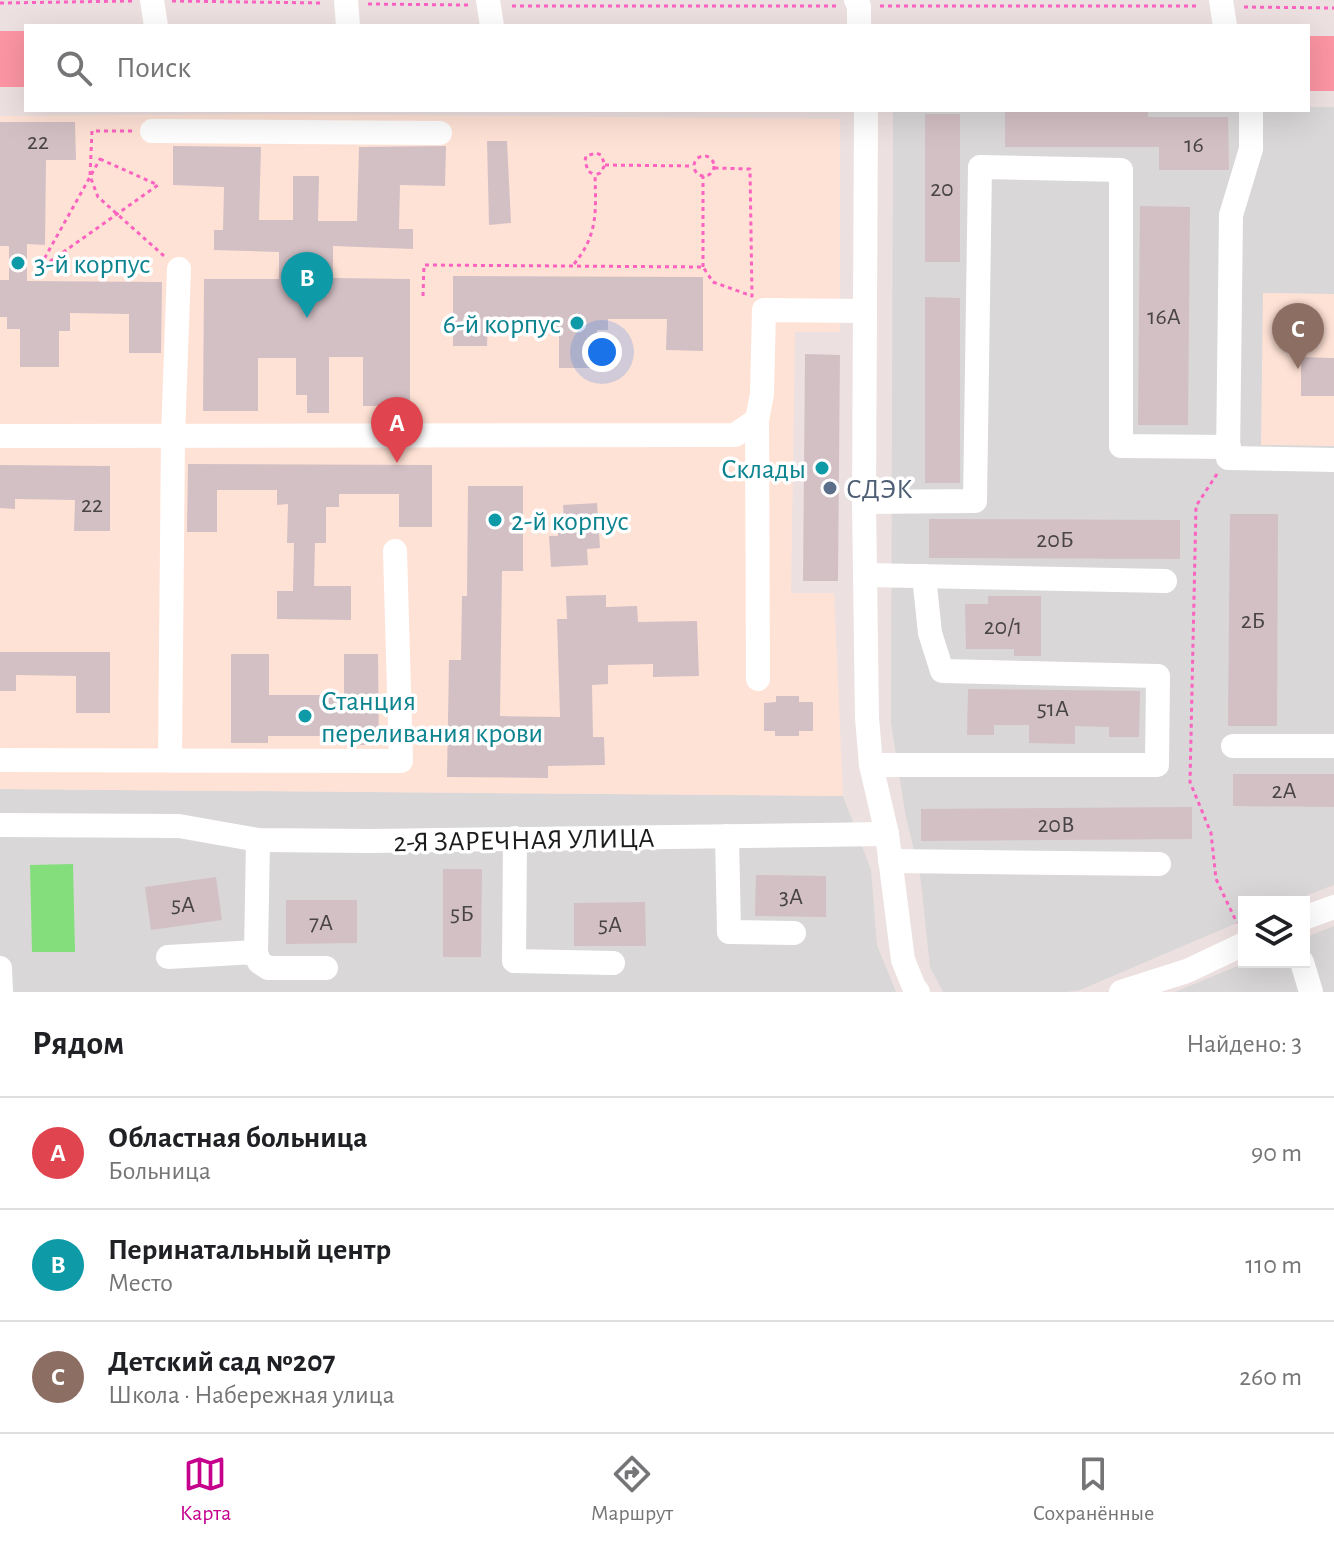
<!DOCTYPE html>
<html lang="ru">
<head>
<meta charset="utf-8">
<style>
  body { margin:0; font-family:"Alegreya Sans",sans-serif; background:#f6f6f6; color:#202124 }
  .controls { position:absolute; right:24px; bottom:24px; display:grid; overflow:hidden; border-radius:0px; box-shadow:0 8px 32px #0002 }
  .controls button { width:72px; height:72px; display:grid; place-items:center; padding:0; border:0; border-bottom:2px solid #e0e0e0; background:#fff; color:#202124; font:40px sans-serif }
  .you { position:absolute; left:602px; top:352px; width:28px; height:28px; margin:-20px; border:6px solid #fff; border-radius:50%; background:#1a73e8; box-shadow:0 0 0 12px #1a73e833 }
  .badge { display:grid; place-items:center; width:52px; height:52px; border-radius:50%; background:#c5008d; color:#fff; font-size:26px; font-weight:700 }
  .pin { position:absolute; translate:-50% -66px; filter:drop-shadow(0 2px 4px #0008) }
  .pin::after { content:''; position:absolute; top:42px; width:28px; height:24px; background:inherit; clip-path:polygon(0 0,100% 0,50% 100%) }
  .list { margin:0; padding:0; list-style:none }
  h2 { display:flex; justify-content:space-between; align-items:center; height:104px; margin:0; padding:0 32px; font-size:34px }
  h2 small { font-size:26px; font-weight:400; color:#757577 }
  .list li { display:grid; grid-template-columns:52px 1fr auto; gap:24px; align-items:center; box-sizing:border-box; height:112px; padding:0 32px; border-top:2px solid #e0e0e0 }
  .list b { display:block; font-size:30px; white-space:nowrap }
  .list p { margin:0; font-size:26px; white-space:nowrap; color:#757577 }
  .list em { font-size:26px; font-style:normal; color:#757577 }
  .icon { flex:none; width:44px; height:44px; fill:none; stroke:currentColor; stroke-width:2; stroke-linecap:round; stroke-linejoin:round }
  .map { position:relative; flex:none; width:1334px; height:992px; overflow:hidden }
  .search { position:absolute; background:#fff; box-shadow:0 8px 32px #0002; left:24px; right:24px; top:24px; height:88px; display:flex; align-items:center; gap:20px; box-sizing:border-box; padding:0 28px; border-radius:0px; color:#757577; font-size:30px }
  .sheet { height:440px; background:#fff }
  nav { display:flex; justify-content:space-around; align-items:center; box-sizing:border-box; height:112px; border-top:2px solid #e0e0e0; background:#fff; font-size:22px; color:#757577 }
  nav a { display:grid; justify-items:center; gap:4px }
  nav .on { color:#c5008d }
  .map>svg:first-child { display:block }
</style>
</head>
<body>
<div class="map">
<svg width="1334" height="992" viewBox="0 0 1334 992">
  <rect width="100%" height="100%" fill="#ede0e0"/>
  <g fill="#d9d7d8">
    <polygon points="1308,107 1334,107 1334,885 1290,902 1244,902 1244,920 1080,990 1067,992 943,992 930,967 920,874 906,818 891,723 893,110 1308,110"/>
    <polygon points="0,789 843,796 871,870 877,945 896,992 0,992"/>
    <polygon points="1334,926 1334,992 1175,992 1247,962 1304,962 1304,938"/>
  </g>
  <g fill="#ffe2d6">
    <polygon points="273,114 840,119 840,332 795,332 791,593 834,593 843,796 0,789 0,116"/>
    <polygon points="1263,293 1334,294 1334,446 1261,445"/>
  </g>
  <polygon fill="#85de7c" points="73,864 75,952 32,952 30,865"/>
  <g fill="#d3c0c5">
    <polygon points="1005,112 1148,112 1148,117 1228,117 1229,170 1159,170 1159,147 1005,147"/>
    <rect x="925" y="114" width="35" height="148"/>
    <polygon points="0,122 75,122 76,160 46,160 45,245 27,244 27,281 162,282 161,353 129,353 129,314 70,313 70,331 59,331 59,367 20,367 20,329 7,329 7,317 0,317 0,280 9,280 9,246 0,246"/>
    <polygon points="487,141 507,141 511,223 489,225"/>
    <polygon points="173,146 261,147 259,220 293,220 293,176 319,176 318,221 357,221 359,147 446,146 445,186 400,185 399,229 413,229 413,249 333,246 333,278 410,279 410,406 363,406 363,357 329,357 329,413 307,413 307,395 296,395 296,358 258,358 258,411 203,411 204,279 279,279 279,252 214,250 214,230 223,230 224,187 173,185"/>
    <polygon points="1140,206 1190,207 1188,425 1138,425"/>
    <polygon points="453,276 703,277 703,351 666,350 667,319 608,319 608,330 597,330 597,368 559,368 559,327 546,327 546,317 488,317 487,346 453,346"/>
    <polygon points="925,297 960,298 960,483 925,483"/>
    <polygon points="805,354 840,355 838,581 803,581"/>
    <polygon points="1301,357 1334,358 1334,396 1301,396"/>
    <polygon points="188,464 432,465 432,527 399,527 399,494 339,494 339,507 326,507 326,543 315,543 314,586 351,586 351,620 277,619 277,591 293,591 294,543 287,543 288,504 277,505 277,490 217,490 217,532 187,532"/>
    <polygon points="0,465 110,466 110,531 74,531 75,500 15,499 15,509 0,508"/>
    <polygon points="468,486 523,486 523,571 502,571 500,716 560,717 557,619 567,619 566,596 606,595 606,607 637,606 638,622 697,621 699,676 653,677 653,664 608,665 608,684 592,685 593,737 604,737 605,765 548,766 548,778 447,777 449,660 461,660 462,596 467,596"/>
    <polygon points="597,503 600,548 587,549 588,565 551,567 549,536 558,536 557,522 564,522 563,505"/>
    <polygon points="1230,514 1278,514 1277,726 1228,726"/>
    <polygon points="929,519 1180,520 1180,559 929,558"/>
    <polygon points="988,596 1041,596 1041,656 1014,656 1014,649 966,649 965,604 988,604"/>
    <polygon points="0,652 110,652 110,713 76,713 76,676 16,675 16,691 0,691"/>
    <polygon points="231,654 269,654 269,695 344,695 344,654 378,654 379,745 349,745 349,736 268,736 268,743 231,743"/>
    <polygon points="968,689 1140,691 1139,737 1109,737 1109,727 1075,726 1075,744 1029,743 1029,725 994,725 994,735 967,735"/>
    <polygon points="776,696 799,696 799,702 813,702 813,731 799,731 799,736 775,736 775,731 764,731 764,703 776,702"/>
    <polygon points="1233,774 1334,774 1334,807 1233,806"/>
    <polygon points="1192,807 1192,839 921,841 921,809"/>
    <polygon points="443,869 482,869 481,957 443,957"/>
    <polygon points="756,875 826,876 826,917 755,916"/>
    <polygon points="216,877 222,920 151,930 145,887"/>
    <polygon points="286,900 357,900 357,943 286,944"/>
    <polygon points="645,902 646,946 574,946 574,903"/>
  </g>
  <g fill="none" stroke-linecap="round" stroke-linejoin="round">
    <g stroke="#fa63bf" stroke-width="3" stroke-dasharray="4 4" stroke-linecap="butt">
      <polyline points="172,1 324,3"/>
      <polyline points="0,3 132,1"/>
      <polyline points="368,4 468,5"/>
      <polyline points="512,6 836,6"/>
      <polyline points="880,6 1200,6"/>
      <polyline points="1244,7 1334,8"/>
      <polyline points="132,131 92,131 90,176 98,197 164,256"/>
      <circle cx="704" cy="166" r="10"/>
      <polygon points="100,159 158,185 38,270"/>
      <polyline points="605,165 693,166"/>
      <path d="M574,264C598,235 596,211 595,175L600,173L605,165L601,155L596,153L586,156L585,161L588,171L595,175"/>
      <polyline points="703,267 703,176"/>
      <polyline points="423,296 424,265 703,267 713,282 752,296 750,169 714,168"/>
      <polyline points="1217,474 1196,506 1190,782 1211,833 1216,879 1237,923"/>
    </g>
    <g stroke="#fff" stroke-width="24">
      <polyline points="152,0 156,26"/>
      <polyline points="346,0 348,26"/>
      <polyline points="488,0 492,26"/>
      <polyline points="856,0 859,6 859,26"/>
      <polyline points="1221,0 1225,26"/>
      <polyline points="866,110 864,502 867,718 871,765 887,834 903,960 914,987 918,992"/>
      <polyline points="1251,110 1251,149 1231,215 1228,458 1334,460"/>
      <polyline points="152,131 440,133"/>
      <polyline points="757,420 758,679"/>
      <polyline points="0,436 735,435 757,420 762,394 764,310 864,311"/>
      <polyline points="864,502 975,501 980,167 1121,170 1121,446 1229,447"/>
      <polyline points="865,575 1165,581"/>
      <polyline points="1233,746 1334,746"/>
      <polyline points="0,760 401,761 395,551"/>
      <polyline points="170,760 173,436 179,269"/>
      <polyline points="871,765 1157,765 1158,676 942,671 930,633 924,576"/>
      <polyline points="0,825 179,826 258,840 371,841 887,834"/>
      <polyline points="727,836 729,932 794,933"/>
      <polyline points="515,838 514,961 613,963"/>
      <polyline points="890,861 1159,864"/>
      <polyline points="1304,918 1334,907"/>
      <polyline points="256,952 258,840"/>
      <polyline points="168,957 256,952 259,962 268,968 326,968"/>
      <polyline points="1302,962 1311,992"/>
      <polyline points="0,968 1,992"/>
      <polyline points="1121,992 1187,971 1244,944"/>
    </g>
    <g stroke="#fc95a4" stroke-width="30">
      <polyline points="0,46 26,46"/>
      <polyline points="1308,51 1334,51"/>
      <polyline points="0,72 26,72"/>
      <polyline points="1308,76 1334,76"/>
    </g>
  </g>
  <g fill="#0f9aa8" stroke="#fff" stroke-width="3">
    <circle cx="18" cy="263" r="8"/>
    <circle cx="577" cy="323" r="8"/>
    <circle cx="822" cy="468" r="8"/>
    <circle cx="495" cy="520" r="8"/>
    <circle cx="305" cy="716" r="8"/>
  </g>
  <circle fill="#5c6f8a" stroke="#fff" stroke-width="3" cx="830" cy="488" r="8"/>
  <g text-anchor="middle" stroke-width="7" stroke-linejoin="round" paint-order="stroke">
    <g font-size="24" fill="#494446">
      <text x="38" y="149">22</text>
      <text x="1194" y="152">16</text>
      <text x="942" y="196">20</text>
      <text x="1164" y="324">16А</text>
      <text x="92" y="512">22</text>
      <text x="1055" y="547">20Б</text>
      <text x="1253" y="628">2Б</text>
      <text x="1003" y="634">20/1</text>
      <text x="1053" y="716">51А</text>
      <text x="1284" y="798">2А</text>
      <text x="1056" y="832">20В</text>
      <text x="791" y="904">3А</text>
      <text x="183" y="912">5А</text>
      <text x="462" y="921">5Б</text>
      <text x="321" y="930">7А</text>
      <text x="610" y="932">5А</text>
    </g>
    <g font-size="28" fill="#0d838f" stroke="#fff" text-anchor="start">
      <text x="34" y="273">3-й корпус</text>
      <text x="561" y="333" text-anchor="end">6-й корпус</text>
      <text x="806" y="478" text-anchor="end">Склады</text>
      <text x="511" y="530">2-й корпус</text>
      <text x="321" y="710">Станция<tspan x="321" dy="32">переливания крови</tspan></text>
    </g>
    <g font-size="28" fill="#4e5e75" stroke="#fff" text-anchor="start">
      <text x="846" y="498">СДЭК</text>
    </g>
    <g font-size="28" fill="#1b1b1b" stroke="#fff">
      <text transform="translate(524 839) rotate(-1)" y="10">2-Я ЗАРЕЧНАЯ УЛИЦА</text>
    </g>
  </g>
</svg>
<div class="controls">
<button><svg class="icon" aria-label="layers" viewBox="0 0 24 24"><path d="M12 4l9 5-9 5-9-5zM3 14l9 5 9-5"/></svg></button>
</div>
<div class="you"></div>
<div class="pin badge" style="left:397px;top:463px;background:#e0444e">A</div>
<div class="pin badge" style="left:307px;top:318px;background:#0f9aa8">B</div>
<div class="pin badge" style="left:1298px;top:369px;background:#8d6e63">C</div>
<div class="search"><svg class="icon" aria-label="search" viewBox="0 0 24 24"><circle cx="10" cy="10" r="6"/><path d="M15 15l6 6"/></svg>Поиск</div>
</div>
<section class="sheet">
<h2>Рядом<small>Найдено: 3</small></h2>
<ul class="list">
<li><span class="badge" style="background:#e0444e">A</span><div><b>Областная больница</b><p>Больница</p></div><em>90 m</em></li>
<li><span class="badge" style="background:#0f9aa8">B</span><div><b>Перинатальный центр</b><p>Место</p></div><em>110 m</em></li>
<li><span class="badge" style="background:#8d6e63">C</span><div><b>Детский сад №207</b><p>Школа · Набережная улица</p></div><em>260 m</em></li>
</ul>
</section>
<nav>
<a class="on"><svg class="icon" aria-label="map" viewBox="0 0 24 24"><path d="M3 6l6-2 6 2 6-2v14l-6 2-6-2-6 2zM9 4v14M15 6v14"/></svg>Карта</a>
<a><svg class="icon" aria-label="directions" viewBox="0 0 24 24"><path d="M12 3l9 9-9 9-9-9zM9 14v-3h6M13 9l2 2-2 2"/></svg>Маршрут</a>
<a><svg class="icon" aria-label="saved" viewBox="0 0 24 24"><path d="M7 4h10v16l-5-4-5 4z"/></svg>Сохранённые</a>
</nav>
</body>
</html>
